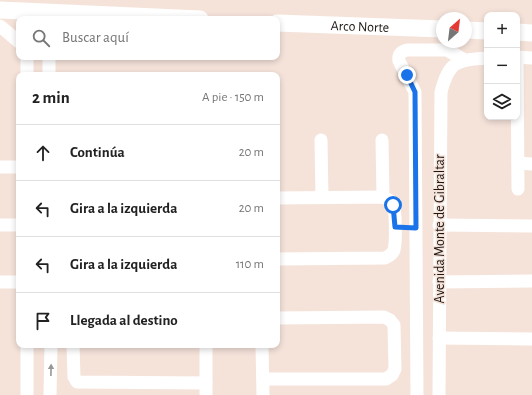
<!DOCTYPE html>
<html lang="es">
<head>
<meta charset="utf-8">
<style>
  body { margin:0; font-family:"Alegreya Sans",sans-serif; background:#f2f2f2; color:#222 }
  .controls { position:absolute; right:12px; top:12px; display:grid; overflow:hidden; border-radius:8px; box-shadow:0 2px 6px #0003 }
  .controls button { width:36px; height:36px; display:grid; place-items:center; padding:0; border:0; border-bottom:1px solid #e0e0e0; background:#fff; color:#222; font:20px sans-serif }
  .compass { position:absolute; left:436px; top:12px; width:36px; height:36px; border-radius:50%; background:#fff; box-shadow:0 2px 6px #0003; rotate:28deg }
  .stop { position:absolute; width:12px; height:12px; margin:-9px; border:3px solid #1a73e8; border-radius:50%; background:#fff }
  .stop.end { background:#1a73e8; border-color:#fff; box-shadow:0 1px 4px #0008 }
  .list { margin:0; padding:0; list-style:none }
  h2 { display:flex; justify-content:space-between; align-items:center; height:52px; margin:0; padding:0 16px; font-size:17px }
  h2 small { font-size:13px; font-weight:400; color:#767676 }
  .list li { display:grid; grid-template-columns:26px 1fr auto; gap:12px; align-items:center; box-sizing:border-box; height:56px; padding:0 16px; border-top:1px solid #e0e0e0 }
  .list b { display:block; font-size:15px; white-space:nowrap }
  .list em { font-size:13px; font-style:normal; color:#767676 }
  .icon { flex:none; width:22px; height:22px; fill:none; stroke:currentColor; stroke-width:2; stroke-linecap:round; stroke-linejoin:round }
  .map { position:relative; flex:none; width:532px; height:395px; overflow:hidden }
  .search { position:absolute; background:#fff; box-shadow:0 2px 6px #0003; left:16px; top:16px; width:264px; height:44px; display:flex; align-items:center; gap:10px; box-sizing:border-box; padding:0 14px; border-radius:8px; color:#767676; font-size:15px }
  .panel { position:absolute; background:#fff; box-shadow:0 2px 6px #0003; left:16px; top:72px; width:264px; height:276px; border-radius:8px }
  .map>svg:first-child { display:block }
</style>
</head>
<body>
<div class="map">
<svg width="532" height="395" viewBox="0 0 532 395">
  <rect width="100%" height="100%" fill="#f5e3da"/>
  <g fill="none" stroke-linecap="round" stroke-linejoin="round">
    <g stroke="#fff" stroke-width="13">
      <polyline points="0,26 19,42"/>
      <polyline points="49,57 49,75"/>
      <polyline points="517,57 518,189"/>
      <polyline points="517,57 532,58"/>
      <polyline points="27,75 27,57"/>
      <polyline points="321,140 322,197"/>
      <polyline points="382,140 383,197"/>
      <polyline points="518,163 532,164"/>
      <polyline points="0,167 19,167"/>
      <path d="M277,198L383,197C387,199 391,200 393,204C396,212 396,242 394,250C392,255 389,256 385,258L277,259"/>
      <polyline points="0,225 19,225"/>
      <polyline points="439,225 532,226"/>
      <polyline points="0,282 19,282"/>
      <polyline points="439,282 532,281"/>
      <polyline points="439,338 532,339"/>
      <polyline points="27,345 27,395"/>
      <polyline points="73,345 74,377 77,382 206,383 206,345"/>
      <polyline points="262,345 263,395"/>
      <polyline points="263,379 386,379 392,375 395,369 394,325 390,320 384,317 277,318"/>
      <polyline points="50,395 51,345"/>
      <polyline points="206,395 206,383"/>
      <path d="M417,395L415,92L399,61C398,55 400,52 407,50H447L463,59"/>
      <path d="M439,395L441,92C449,61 457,60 487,58"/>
    </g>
    <g stroke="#fff" stroke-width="17">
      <polyline points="0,10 200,19"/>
      <path id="s1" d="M277,23L442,29"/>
      <polyline points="466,30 487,31"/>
      <polyline points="517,32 532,33"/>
    </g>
  </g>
  <defs><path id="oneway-solid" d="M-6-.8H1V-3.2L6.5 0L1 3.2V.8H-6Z"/></defs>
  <use fill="#999795" href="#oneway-solid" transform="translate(51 370) rotate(-89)"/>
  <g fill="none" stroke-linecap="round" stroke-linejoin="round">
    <polyline stroke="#1a73e8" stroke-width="5" points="393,205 395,227 416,228 415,92 407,75"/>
  </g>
  <g text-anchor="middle" stroke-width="3" stroke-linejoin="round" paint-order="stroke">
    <g font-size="14" fill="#1d1714" stroke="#f5e3da">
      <text dy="5" stroke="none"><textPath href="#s1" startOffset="83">Arco Norte</textPath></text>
      <text transform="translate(439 229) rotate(-90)" y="5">Avenida Monte de Gibraltar</text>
    </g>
  </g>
</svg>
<div class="controls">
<button>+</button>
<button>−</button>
<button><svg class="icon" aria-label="layers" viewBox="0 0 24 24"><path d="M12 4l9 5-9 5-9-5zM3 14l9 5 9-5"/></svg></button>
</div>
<svg class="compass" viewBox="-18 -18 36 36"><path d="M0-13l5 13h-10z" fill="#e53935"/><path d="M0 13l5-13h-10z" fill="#767676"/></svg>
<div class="stop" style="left:393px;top:205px"></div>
<div class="stop end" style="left:407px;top:75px"></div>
<div class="search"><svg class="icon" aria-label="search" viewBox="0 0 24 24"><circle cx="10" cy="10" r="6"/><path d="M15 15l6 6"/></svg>Buscar aquí</div>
<section class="panel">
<h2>2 min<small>A pie · 150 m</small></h2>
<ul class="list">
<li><svg class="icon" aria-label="ahead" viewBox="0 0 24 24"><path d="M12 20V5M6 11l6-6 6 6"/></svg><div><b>Continúa</b></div><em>20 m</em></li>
<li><svg class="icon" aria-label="left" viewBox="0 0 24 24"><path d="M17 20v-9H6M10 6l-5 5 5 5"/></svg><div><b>Gira a la izquierda</b></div><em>20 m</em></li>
<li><svg class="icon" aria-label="left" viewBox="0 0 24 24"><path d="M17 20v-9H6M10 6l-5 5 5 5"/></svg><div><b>Gira a la izquierda</b></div><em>110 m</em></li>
<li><svg class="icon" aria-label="arrive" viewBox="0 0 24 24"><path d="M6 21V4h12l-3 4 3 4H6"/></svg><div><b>Llegada al destino</b></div></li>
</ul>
</section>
</div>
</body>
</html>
